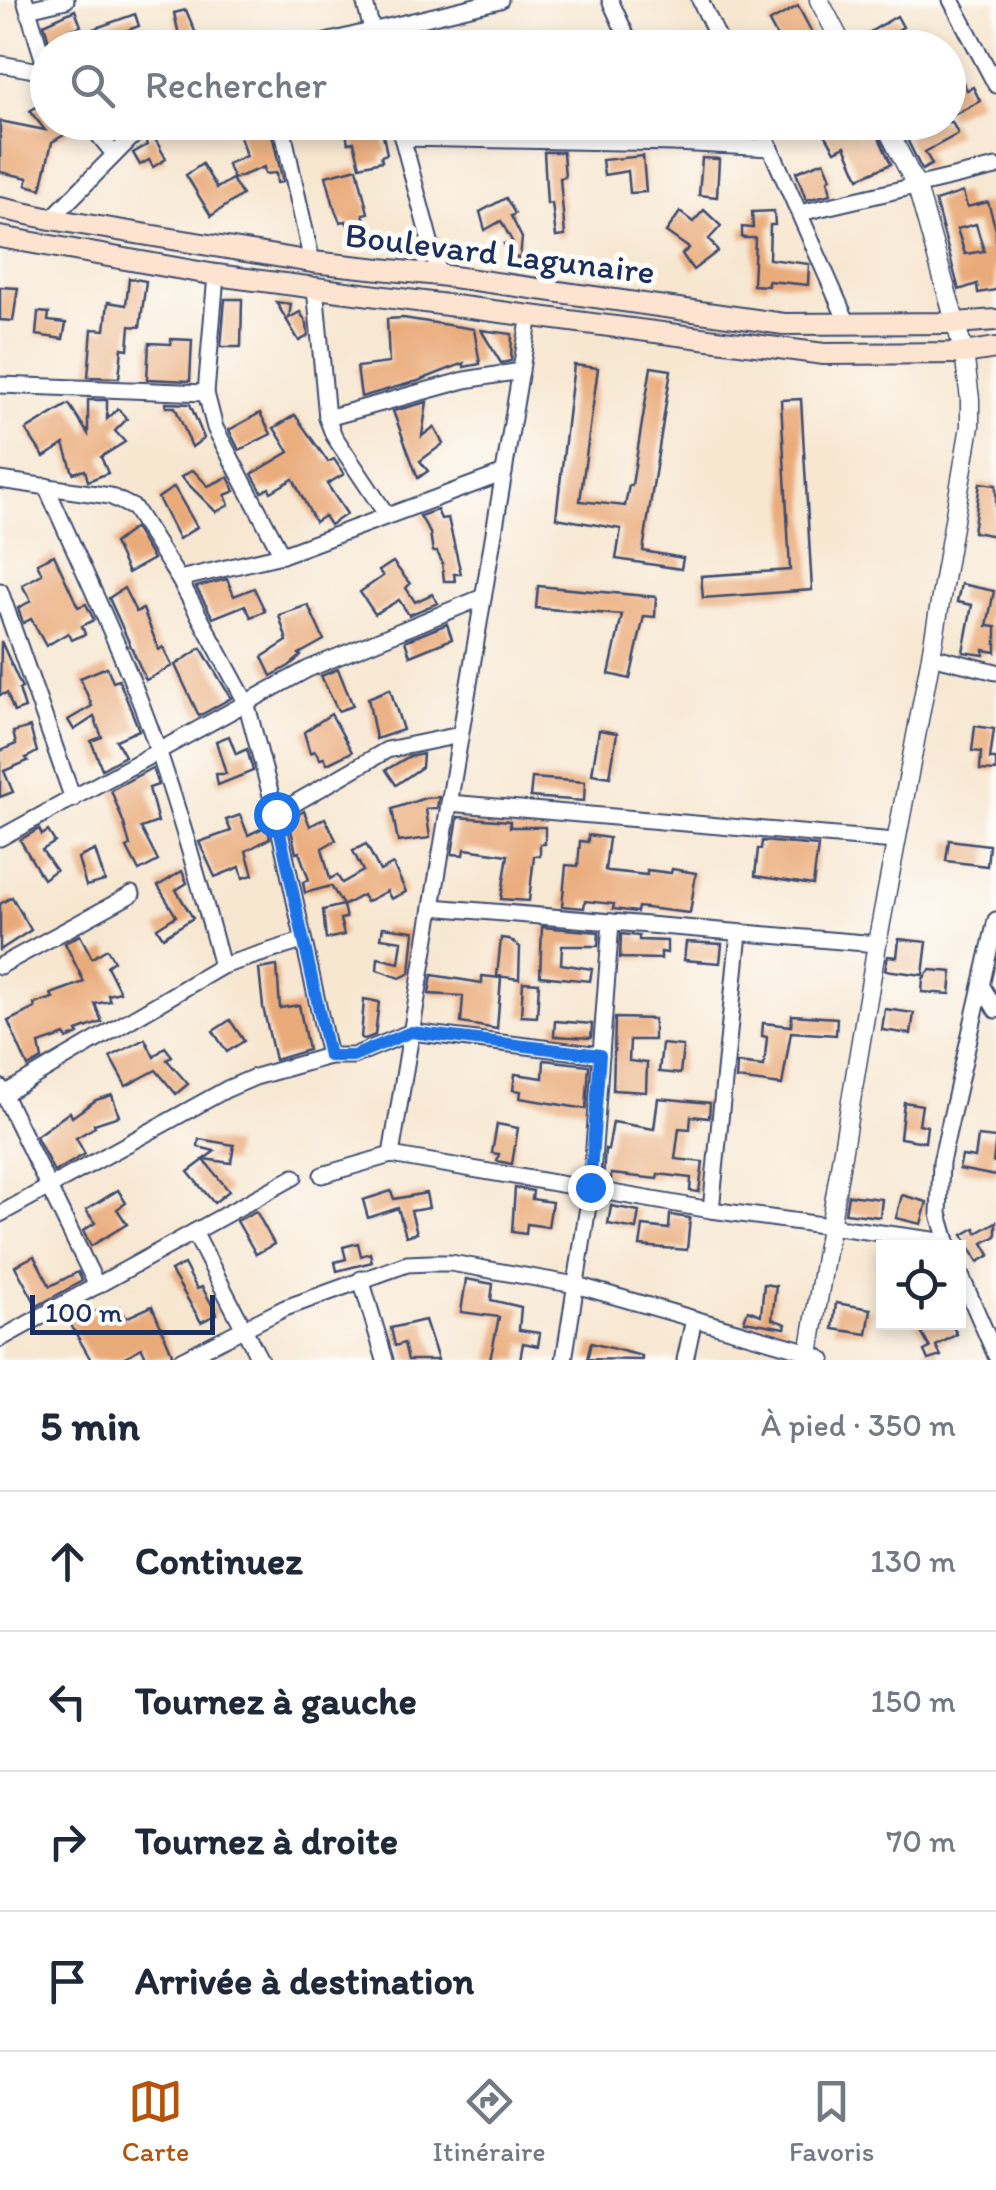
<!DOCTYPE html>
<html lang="fr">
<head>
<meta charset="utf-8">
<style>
  body { margin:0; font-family:Itim,sans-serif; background:#f2f2f3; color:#1f2937 }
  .controls { position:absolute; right:30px; bottom:30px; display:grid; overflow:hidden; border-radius:0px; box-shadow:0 5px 15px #0003 }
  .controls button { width:90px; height:90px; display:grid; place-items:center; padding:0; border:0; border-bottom:2px solid #e0e1e3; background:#fff; color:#1f2937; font:50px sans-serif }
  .scale { position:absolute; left:30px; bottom:25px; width:185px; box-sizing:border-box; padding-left:10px; border:5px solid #1b2f5e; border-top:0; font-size:28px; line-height:35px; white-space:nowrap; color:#1b2f5e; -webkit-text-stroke:8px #fdfcf7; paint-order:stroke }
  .stop { position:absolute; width:30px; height:30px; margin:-22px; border:8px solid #1a73e8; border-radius:50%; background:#fff }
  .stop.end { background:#1a73e8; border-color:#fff; box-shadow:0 2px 10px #0008 }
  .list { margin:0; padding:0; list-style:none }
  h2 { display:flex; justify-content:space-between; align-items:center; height:130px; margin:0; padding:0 40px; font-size:42px }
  h2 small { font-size:32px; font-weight:400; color:#747a83 }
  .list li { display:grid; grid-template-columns:65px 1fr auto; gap:30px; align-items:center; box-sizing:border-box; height:140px; padding:0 40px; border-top:2px solid #e0e1e3 }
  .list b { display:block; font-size:38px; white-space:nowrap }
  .list em { font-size:32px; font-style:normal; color:#747a83 }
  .icon { flex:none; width:55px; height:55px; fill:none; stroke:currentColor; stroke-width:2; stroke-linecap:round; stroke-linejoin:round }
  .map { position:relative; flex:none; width:996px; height:1360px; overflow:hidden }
  .search { position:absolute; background:#fff; box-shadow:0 5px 15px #0003; left:30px; right:30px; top:30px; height:110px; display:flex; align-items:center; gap:25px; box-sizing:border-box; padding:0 35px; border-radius:55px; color:#747a83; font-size:38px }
  .sheet { height:690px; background:#fff }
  nav { display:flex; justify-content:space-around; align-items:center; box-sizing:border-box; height:140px; border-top:2px solid #e0e1e3; background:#fff; font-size:28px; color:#747a83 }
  nav a { display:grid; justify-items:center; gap:5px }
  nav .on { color:#b45309 }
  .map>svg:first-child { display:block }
</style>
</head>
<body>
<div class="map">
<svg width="996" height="1360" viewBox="0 0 996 1360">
  <rect width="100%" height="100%" fill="#fdfcf7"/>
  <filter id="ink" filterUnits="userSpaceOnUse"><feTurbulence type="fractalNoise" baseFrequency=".01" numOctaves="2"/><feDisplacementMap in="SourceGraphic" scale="20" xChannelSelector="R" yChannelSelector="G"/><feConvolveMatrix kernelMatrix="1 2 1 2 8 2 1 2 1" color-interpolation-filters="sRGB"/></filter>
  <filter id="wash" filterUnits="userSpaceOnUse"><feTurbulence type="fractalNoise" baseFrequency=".0048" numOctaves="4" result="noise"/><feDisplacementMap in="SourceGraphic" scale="40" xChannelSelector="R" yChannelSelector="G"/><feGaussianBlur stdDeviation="2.25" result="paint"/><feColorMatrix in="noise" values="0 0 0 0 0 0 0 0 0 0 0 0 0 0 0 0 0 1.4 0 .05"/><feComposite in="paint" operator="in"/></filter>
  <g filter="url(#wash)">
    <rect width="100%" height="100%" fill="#f7e7d1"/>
    <g id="blocks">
      <g fill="#eaab7a" fill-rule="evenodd">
        <polygon points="798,6 820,48 783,48 769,22"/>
        <polygon points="75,10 81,26 60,34 62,40 55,42 57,48 51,48 44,24"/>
        <polygon points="186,10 202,48 175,48 171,38 179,35 174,13"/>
        <polygon points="135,14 139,26 111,36 115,48 100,48 93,29"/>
        <polygon points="897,16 903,27 882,39 886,48 872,48 865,35"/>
        <polygon points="948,54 967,90 973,87 980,101 948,118"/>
        <polygon points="41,103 48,111 48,122 63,122 69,132 52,142 41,189 26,185 28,178 0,172 0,121 45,130 30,111"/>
        <polygon points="367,122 387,122 389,133 383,135 387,154 381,156 382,161 360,166 354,142 348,143 345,128"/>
        <polygon points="679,122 746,122 722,134 684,132"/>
        <polygon points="846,122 872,122 891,164 859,178 845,146 835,151 825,134"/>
        <polygon points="933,122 952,122 958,134 925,152 932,164 922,170 906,137"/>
        <polygon points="238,130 271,130 283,182 277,183 276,173 265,174 264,167 234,179 227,164 246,156"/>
        <polygon points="153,135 166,159 153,167 149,160 140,165 133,153 147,145 145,140"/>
        <polygon points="544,152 563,152 565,177 560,178 565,236 556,237 552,203 547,204"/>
        <polygon points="643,156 646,192 630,193 628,171 604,175 602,160"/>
        <polygon points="702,158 719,159 717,197 699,195"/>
        <polygon points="824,161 831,178 828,180 831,194 806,200 796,172"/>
        <polygon points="202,164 217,188 232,179 242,195 211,216 186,175"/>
        <polygon points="357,168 368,213 363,214 365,221 348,226 346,221 340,222 335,210 326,176"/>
        <path d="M963,192L967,207L988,202L996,230V290L978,293L977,284L959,290L935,201ZM976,224L984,251L965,254L957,229Z"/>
        <polygon points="506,198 515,214 511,216 522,238 520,258 507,256 504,244 514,245 501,221 485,230 480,212"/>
        <polygon points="704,210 721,226 709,239 718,251 693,270 682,254 689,248 666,232 680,212 693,222"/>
        <polygon points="774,211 775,225 770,225 769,259 809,264 808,285 768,281 768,286 753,285 755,238 742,238 742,227 753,228 752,212"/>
        <polygon points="129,278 146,281 140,327 130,326 128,349 122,348 119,378 88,377 92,329 105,330 108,302 126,305"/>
        <polygon points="0,287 18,288 13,321 0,320"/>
        <polygon points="225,299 242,299 241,347 221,347"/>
        <polygon points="276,302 291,304 289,318 300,312 307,324 308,336 299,341"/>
        <polygon points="38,312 49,313 48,321 66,323 63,339 36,335"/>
        <polygon points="403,318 474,329 480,364 464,367 464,363 418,381 361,397 357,367 389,363 387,319"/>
        <polygon points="481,330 512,334 511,361 501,363"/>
        <polygon points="171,339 192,340 190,381 147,379 149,343 171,344"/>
        <polygon points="574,365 598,368 580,501 625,506 629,485 632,485 651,367 671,370 643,551 683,558 681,569 616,559 621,529 556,518"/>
        <polygon points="801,399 812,590 703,598 701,576 790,570 781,400"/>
        <polygon points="88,400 107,400 107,419 118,409 127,419 115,431 125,442 101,457 108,473 88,481 85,470 73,473 64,444 44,457 26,430 69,404 88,434"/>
        <polygon points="427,402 422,436 434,427 443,444 420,461 428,471 418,478 393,411"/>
        <polygon points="166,403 190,404 204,438 192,447 175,407 166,407"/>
        <polygon points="260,413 271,434 239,450 229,430"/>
        <polygon points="295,415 328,462 334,459 344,474 327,484 347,514 330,525 324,516 315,522 293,479 271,492 269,488 262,492 252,474 289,452 274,428"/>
        <polygon points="193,470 208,486 228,477 235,491 225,495 229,505 216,512 181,477"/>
        <polygon points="980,483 996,485 996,536 973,532"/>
        <polygon points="174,487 197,527 179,539 158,498"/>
        <polygon points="437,510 441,519 448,518 461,574 454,574 455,581 444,581 442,562 437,552 433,552 430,533 420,516"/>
        <polygon points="134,528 153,559 128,573 114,543"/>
        <polygon points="54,555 78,607 86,604 94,620 82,626 85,634 72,640 68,633 46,646 31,619 23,623 18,608 31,601 22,585 42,574 37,563"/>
        <polygon points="393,562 410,584 406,588 415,602 432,594 438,603 409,615 399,600 375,614 360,592 383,576 379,571"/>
        <polygon points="227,579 234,596 254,588 265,611 251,617 245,605 213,618 196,587"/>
        <polygon points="961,584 994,591 987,626 996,627 996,652 984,650 984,655 963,652 972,605 957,602"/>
        <polygon points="538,586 656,597 655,617 644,616 630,679 609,674 622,615 536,608"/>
        <polygon points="124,588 136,612 143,609 159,650 163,647 172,666 146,680 109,598"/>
        <polygon points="308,605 324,640 299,654 301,656 289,666 271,676 262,657 287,641 279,615"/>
        <polygon points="447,624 452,639 410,656 405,641"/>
        <polygon points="1,641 22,688 19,689 25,708 14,712 7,693 0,695"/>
        <polygon points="201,648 231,698 199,716 175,665"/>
        <polygon points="107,667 113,682 119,680 139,730 116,740 125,756 102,769 91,741 102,737 94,717 74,730 68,720 92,706 80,678"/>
        <polygon points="338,669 353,706 338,711 321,676"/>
        <polygon points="390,689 403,730 376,739 368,698"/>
        <polygon points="331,714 352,752 327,764 324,758 320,759 315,751 310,753 304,732"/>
        <polygon points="975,726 994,729 990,759 996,759 996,771 980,770 981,752 972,751"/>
        <polygon points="30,727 37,752 26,758 28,761 4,771 13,792 0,797 0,751 16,744 13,732"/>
        <polygon points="599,730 617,733 610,777 592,774"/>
        <polygon points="229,736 236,754 247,749 253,771 218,785 216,774 226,774 216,741"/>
        <polygon points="423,754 422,767 396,785 386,770 408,757"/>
        <polygon points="152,768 158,785 149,788 158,822 141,828 158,861 139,871 127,848 130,846 124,824 111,790"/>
        <polygon points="532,778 585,782 584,801 530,797"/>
        <polygon points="439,797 437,808 426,809 430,838 398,842 392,809 425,798"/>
        <polygon points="304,811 310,826 325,818 336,840 322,848 330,879 337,875 342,883 363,871 353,851 366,844 380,871 393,864 406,892 391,899 387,891 366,902 363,895 343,906 346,918 340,919 344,935 326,939 323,910 343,905 331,886 305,893 303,882 309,880 299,852 296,853 289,820"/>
        <polygon points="240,815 248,835 267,826 270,838 246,851 253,875 243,878 240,867 215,877 199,842 231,831 226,820"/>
        <polygon points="458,817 510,821 510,827 545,827 545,844 540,844 540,856 534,856 529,901 501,899 508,855 465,849 464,855 452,854"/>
        <polygon points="39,829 42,835 48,831 55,842 42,850 56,870 43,879 20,840"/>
        <polygon points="588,835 609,838 605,870 609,871 647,875 647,870 671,873 672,869 696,873 690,913 638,907 637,912 613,909 614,904 585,901 584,908 562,906 566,865 578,866 580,841 588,842"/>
        <polygon points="949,840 989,845 987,866 946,861"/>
        <polygon points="762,841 818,846 813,885 755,876 758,849 761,849"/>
        <polygon points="95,850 105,881 86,886 78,858"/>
        <polygon points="182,871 187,883 176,890 193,918 163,937 157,928 176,916 158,886"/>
        <polygon points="12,897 31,930 0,950 0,904"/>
        <polygon points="383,927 414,931 410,973 400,978 377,970 378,958 399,963 402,941 381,938"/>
        <polygon points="542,927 599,932 598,946 562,946 561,964 592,969 590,981 540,976"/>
        <polygon points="621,934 639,936 639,940 667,941 667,953 661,952 661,959 620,958"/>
        <polygon points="80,935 92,958 107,949 114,961 107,966 120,992 108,995 110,1001 95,1004 102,1022 77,1031 79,1034 67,1039 65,1035 39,1044 42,1059 28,1067 8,1021 35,1008 34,1004 53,998 51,994 84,982 65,943"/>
        <polygon points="501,938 509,939 520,947 519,979 497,976"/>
        <polygon points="899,939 927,942 923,975 885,970 888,956 897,957"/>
        <polygon points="686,942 722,944 720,963 684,960"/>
        <polygon points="277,966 280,1008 299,1005 308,1050 275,1060 263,1007 259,969"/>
        <polygon points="930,970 952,972 950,994 922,992 923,979"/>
        <polygon points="432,975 482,983 482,976 501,978 497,1029 461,1023 463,996 429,994"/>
        <polygon points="523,982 539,983 537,1017 521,1016"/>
        <polygon points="364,999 379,1002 375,1035 365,1039 361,1038"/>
        <polygon points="885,1009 914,1013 911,1034 882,1030"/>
        <polygon points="792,1015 837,1018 836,1035 791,1032 782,1085 736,1079 737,1063 764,1066 767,1037 762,1036 763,1023 791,1026"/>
        <polygon points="615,1018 654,1019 654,1040 630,1040 629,1061 647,1063 646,1092 613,1090"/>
        <polygon points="230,1020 244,1041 227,1052 213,1031"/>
        <polygon points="555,1021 592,1024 591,1038 554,1036"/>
        <polygon points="145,1039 154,1057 165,1047 172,1056 167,1060 188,1084 176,1094 156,1070 126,1086 110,1057"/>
        <polygon points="662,1044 683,1046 680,1074 659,1072"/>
        <polygon points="544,1060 589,1065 586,1109 520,1098 521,1091 513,1090 515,1074 543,1078"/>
        <polygon points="112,1095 119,1116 94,1124 95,1127 76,1138 85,1154 54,1172 36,1136 70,1112 72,1117 96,1100"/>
        <polygon points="658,1098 710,1103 709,1118 691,1116 690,1129 679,1128 675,1159 703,1162 699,1192 690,1191 691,1178 658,1174 657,1179 611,1174 611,1179 603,1178 605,1149 608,1150 613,1122 654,1129"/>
        <polygon points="904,1102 922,1105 919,1124 927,1126 925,1142 900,1138"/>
        <polygon points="497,1124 518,1128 512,1164 497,1161 499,1154 492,1153"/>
        <polygon points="978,1136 996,1138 993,1162 996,1162 996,1176 959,1169 962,1156 975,1158"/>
        <polygon points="199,1139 234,1145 231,1163 204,1159 215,1151 198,1147"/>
        <polygon points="204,1160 229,1191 214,1203 188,1172"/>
        <polygon points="515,1188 533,1191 532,1199 552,1202 548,1227 527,1224 526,1234 512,1232"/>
        <polygon points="118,1190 126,1203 117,1209 127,1224 91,1246 83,1231 95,1223 86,1210"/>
        <polygon points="391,1191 394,1199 426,1193 429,1208 411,1211 417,1233 406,1236 398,1208 368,1218 363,1200"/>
        <polygon points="848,1195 882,1199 880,1217 845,1213"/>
        <polygon points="902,1195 927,1202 921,1224 896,1218"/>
        <polygon points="611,1206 639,1211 636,1229 608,1224"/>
        <polygon points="256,1211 274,1244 256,1254 237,1221"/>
        <polygon points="670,1215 690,1218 687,1250 640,1246 643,1226 669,1229"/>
        <polygon points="996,1222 996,1236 983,1243 990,1255 978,1262 963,1235 975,1228 977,1233"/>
        <polygon points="358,1243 361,1256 370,1253 372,1262 337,1271 335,1262 346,1259 343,1247"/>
        <polygon points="34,1256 50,1286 78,1272 82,1281 37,1306 15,1266"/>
        <polygon points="184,1264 197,1289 202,1287 217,1314 201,1322 171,1271"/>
        <polygon points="466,1279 493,1284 491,1300 521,1307 519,1330 540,1333 538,1346 523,1343 520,1360 490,1360 499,1317 461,1312"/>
        <polygon points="764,1284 776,1286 772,1319 786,1324 785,1328 744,1321 748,1310 761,1315"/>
        <polygon points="836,1303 871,1309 867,1334 833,1329"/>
        <polygon points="119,1306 126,1318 152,1306 172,1353 170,1357 147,1360 142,1348 119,1360 91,1360 67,1318 79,1311 84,1318 100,1309 104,1316"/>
        <polygon points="425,1320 438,1360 408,1360 404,1343 395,1346 391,1328"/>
        <polygon points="915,1322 950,1322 957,1334 936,1346 941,1356 928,1360 924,1351 930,1348"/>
        <polygon points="591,1343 642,1356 642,1360 587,1359"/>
      </g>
    </g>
  </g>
  <g filter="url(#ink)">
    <use href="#blocks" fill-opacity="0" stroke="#3c4b6f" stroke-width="2.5"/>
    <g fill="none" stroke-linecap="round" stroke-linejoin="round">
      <g stroke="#3c4b6f" stroke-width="19">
        <g id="minor">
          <polyline points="25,0 48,75"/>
          <polyline points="364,0 377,48"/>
          <polyline points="610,0 632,48"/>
          <polyline points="700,0 723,48"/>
          <polyline points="951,0 996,85"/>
          <polyline points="28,9 66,0"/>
          <polyline points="301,48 500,0"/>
          <polyline points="0,64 46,72"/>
          <polyline points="88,122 114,154"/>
          <polyline points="281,122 312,262"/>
          <polyline points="398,122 439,275"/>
          <polyline points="667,122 676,143"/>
          <polyline points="759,122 848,324"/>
          <polyline points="402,138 676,143 771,148"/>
          <polyline points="800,213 996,167"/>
          <polyline points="51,219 147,122"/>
          <polyline points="216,275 206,393 215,428 282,555"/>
          <polyline points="315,287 327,418 334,436 386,514"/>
          <polyline points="0,385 206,393"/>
          <polyline points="327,418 465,380 521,371"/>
          <polyline points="0,480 110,496 134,508 179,579 246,702 276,814 329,1056"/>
          <path d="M46,486C85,574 128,662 159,753C183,824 203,895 222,966"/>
          <polyline points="179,579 282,555 504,473"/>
          <polyline points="0,591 73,799"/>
          <polyline points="931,656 996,672"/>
          <polyline points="449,803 895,841"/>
          <polyline points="276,814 387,750 460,735"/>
          <polyline points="0,838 308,669 483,597"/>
          <polyline points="432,907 877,944"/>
          <polyline points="0,966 132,894"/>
          <polyline points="983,988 996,1010"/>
          <polyline points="0,1087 97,1286"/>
          <polyline points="4,1094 222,966 302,941"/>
          <polyline points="391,1155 530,315"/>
          <polyline points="322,1175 391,1155 711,1210 947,1242"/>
          <polyline points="711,1210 739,933"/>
          <polyline points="0,1214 227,1089 255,1077 329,1056 353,1056 411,1032 601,1055"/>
          <polyline points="194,1232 260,1360"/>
          <polyline points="949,1248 939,1214 941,1162 996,920"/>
          <polyline points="958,1269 996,1356"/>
          <polyline points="361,1279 385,1360"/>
          <polyline points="0,1339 294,1177"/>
          <polyline points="181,1360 285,1308 407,1264 430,1263 451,1263 576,1285 809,1352 823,1360"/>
          <polyline points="564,1360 591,1187 611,922"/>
          <polyline points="685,1360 694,1319"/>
        </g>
      </g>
      <g stroke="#3c4b6f" stroke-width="21">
        <g id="tertiary">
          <polyline points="819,0 844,48"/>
          <polyline points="808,1360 877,944 931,656 970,426 970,399 964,353 917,187 884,122"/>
        </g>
      </g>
      <g stroke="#3c4b6f" stroke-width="24">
        <g id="secondary">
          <polyline points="0,208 51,219 312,262 439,275 784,324 956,323 996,320"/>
          <polyline points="0,237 216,275 824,354 964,353 996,348"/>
        </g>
      </g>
      <use href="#minor" stroke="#fff" stroke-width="15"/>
      <use href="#tertiary" stroke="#fff" stroke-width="18"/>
      <use href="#secondary" stroke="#fde4d0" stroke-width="20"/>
    </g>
  </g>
  <g fill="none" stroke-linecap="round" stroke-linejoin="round" filter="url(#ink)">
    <polyline stroke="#1a73e8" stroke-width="12" points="276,814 329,1056 353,1056 411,1032 600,1055 590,1187"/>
  </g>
  <g text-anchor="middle" stroke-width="10" stroke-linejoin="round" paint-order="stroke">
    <g font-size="35" fill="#1b2f5e" stroke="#fdfcf7">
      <text transform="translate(500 253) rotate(7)" y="12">Boulevard Lagunaire</text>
    </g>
  </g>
</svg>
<div class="controls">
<button><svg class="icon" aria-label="locate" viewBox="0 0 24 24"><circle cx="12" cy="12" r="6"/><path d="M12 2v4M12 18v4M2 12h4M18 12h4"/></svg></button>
</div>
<div class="scale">100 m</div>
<div class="stop" style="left:276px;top:814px"></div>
<div class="stop end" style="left:590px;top:1187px"></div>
<div class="search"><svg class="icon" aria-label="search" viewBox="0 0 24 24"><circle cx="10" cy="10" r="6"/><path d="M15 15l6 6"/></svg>Rechercher</div>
</div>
<section class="sheet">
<h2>5 min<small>À pied · 350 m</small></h2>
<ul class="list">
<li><svg class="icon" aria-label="ahead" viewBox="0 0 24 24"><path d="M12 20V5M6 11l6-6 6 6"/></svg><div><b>Continuez</b></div><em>130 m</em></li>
<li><svg class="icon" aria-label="left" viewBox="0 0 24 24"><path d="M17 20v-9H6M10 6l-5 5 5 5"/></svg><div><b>Tournez à gauche</b></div><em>150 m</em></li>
<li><svg class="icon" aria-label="right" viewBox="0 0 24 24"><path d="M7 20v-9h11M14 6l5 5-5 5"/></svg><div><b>Tournez à droite</b></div><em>70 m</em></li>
<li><svg class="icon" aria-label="arrive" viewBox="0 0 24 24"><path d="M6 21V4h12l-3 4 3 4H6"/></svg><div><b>Arrivée à destination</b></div></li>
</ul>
</section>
<nav>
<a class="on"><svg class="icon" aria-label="map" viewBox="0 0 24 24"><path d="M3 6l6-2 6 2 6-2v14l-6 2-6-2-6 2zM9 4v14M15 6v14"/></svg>Carte</a>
<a><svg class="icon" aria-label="directions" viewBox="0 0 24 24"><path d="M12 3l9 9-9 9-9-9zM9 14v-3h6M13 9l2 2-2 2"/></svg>Itinéraire</a>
<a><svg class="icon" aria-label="saved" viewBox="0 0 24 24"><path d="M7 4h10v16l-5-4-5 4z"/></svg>Favoris</a>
</nav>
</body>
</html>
